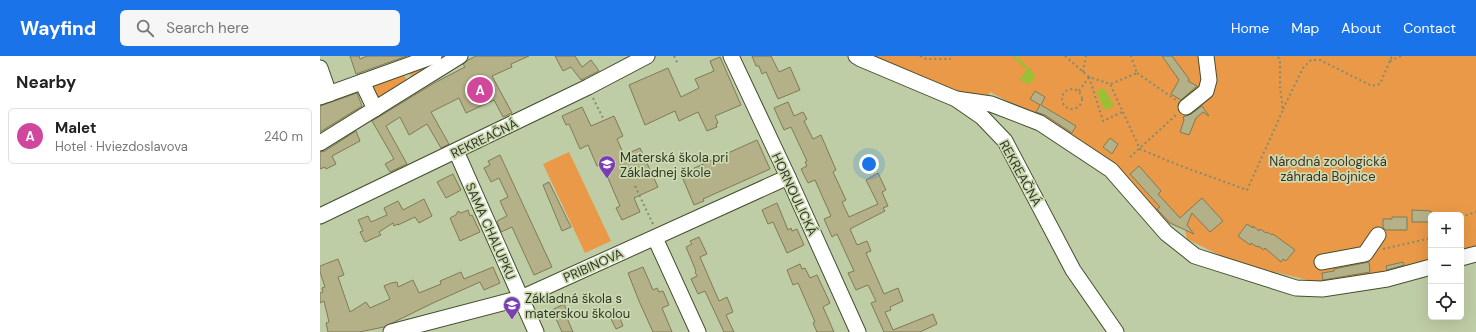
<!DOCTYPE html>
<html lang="en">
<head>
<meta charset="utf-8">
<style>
  body { margin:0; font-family:"DM Sans",sans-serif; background:#f6f6f6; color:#222 }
  .controls { position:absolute; right:12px; bottom:12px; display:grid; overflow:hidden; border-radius:6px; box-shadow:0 4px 16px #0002 }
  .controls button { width:36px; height:36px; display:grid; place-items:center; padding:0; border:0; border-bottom:1px solid #e0e0e0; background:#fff; color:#222; font:20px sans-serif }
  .you { position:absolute; left:549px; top:108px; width:14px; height:14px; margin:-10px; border:3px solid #fff; border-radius:50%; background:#1a73e8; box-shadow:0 0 0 6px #1a73e833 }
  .badge { display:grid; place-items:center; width:26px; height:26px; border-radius:50%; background:#1a73e8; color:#fff; font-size:13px; font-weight:700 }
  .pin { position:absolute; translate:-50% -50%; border:2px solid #fff; box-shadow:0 1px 4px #0006 }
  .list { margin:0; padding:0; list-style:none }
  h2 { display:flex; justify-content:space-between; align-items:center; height:52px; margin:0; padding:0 16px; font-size:17px }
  h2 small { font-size:13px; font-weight:400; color:#767676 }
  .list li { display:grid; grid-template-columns:26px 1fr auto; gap:12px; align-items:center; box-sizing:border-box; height:56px; margin:0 8px 8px; padding:0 8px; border:1px solid #e0e0e0; border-radius:6px }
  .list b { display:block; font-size:15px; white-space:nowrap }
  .list p { margin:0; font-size:13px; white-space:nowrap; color:#767676 }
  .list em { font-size:13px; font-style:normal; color:#767676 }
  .icon { flex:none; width:22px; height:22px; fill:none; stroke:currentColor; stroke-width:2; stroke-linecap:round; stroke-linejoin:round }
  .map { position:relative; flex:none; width:1156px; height:276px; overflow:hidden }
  header { display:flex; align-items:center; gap:24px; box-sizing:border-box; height:56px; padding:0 20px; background:#1a73e8; color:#fff }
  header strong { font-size:19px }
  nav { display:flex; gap:22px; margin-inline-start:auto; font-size:14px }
  .search { width:280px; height:36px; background:#f6f6f6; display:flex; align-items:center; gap:10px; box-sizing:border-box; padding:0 14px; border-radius:6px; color:#767676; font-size:15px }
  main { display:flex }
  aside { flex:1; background:#fff }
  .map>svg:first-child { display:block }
</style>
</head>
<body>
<header>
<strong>Wayfind</strong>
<div class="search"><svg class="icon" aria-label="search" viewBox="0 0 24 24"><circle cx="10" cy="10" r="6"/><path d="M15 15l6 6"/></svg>Search here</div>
<nav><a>Home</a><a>Map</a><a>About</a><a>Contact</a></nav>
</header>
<main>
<aside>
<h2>Nearby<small></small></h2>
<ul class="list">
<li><span class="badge" style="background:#d1479c">A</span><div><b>Malet</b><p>Hotel · Hviezdoslavova</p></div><em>240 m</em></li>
</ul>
</aside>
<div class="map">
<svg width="1156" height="276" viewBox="0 0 1156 276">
  <rect width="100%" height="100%" fill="#bfcda6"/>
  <g fill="#e99948">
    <polygon points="123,0 130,0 92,23 89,16 90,12"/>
    <polygon points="550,0 1156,0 1156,194 1141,199 1141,159 1111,159 1111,207 1068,218 1003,228 911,205 867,183 865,174 841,164 798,115 700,52 670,36 667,44 615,27"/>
    <polygon points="83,17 88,26 58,47 48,27"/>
    <polygon points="249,96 291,185 265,197 223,108"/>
  </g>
  <g fill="#9bbf35">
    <polygon points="692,0 696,0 714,17 715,20 713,25 708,28 699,24 707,14"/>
    <polygon points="784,32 794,50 785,54 776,36"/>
  </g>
  <g fill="#b4b088" stroke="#7f7b55">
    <polygon points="30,0 39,0 40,3 47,0 87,0 36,18"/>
    <polygon points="156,0 209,0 191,8 192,11 172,20 192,57 183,61 174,44 146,57 139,42 111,56 129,88 121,92 107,68 89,79 80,61 66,70 87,108 70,116 65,108 74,103 52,65 116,26 145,11 143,8 148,4"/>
    <polygon points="235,0 255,0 262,11 271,4 279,15 261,24 251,11 243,15"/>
    <polygon points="432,0 451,0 459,16 470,11 480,34 458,43 446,16 442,18 439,10 436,10"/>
    <polygon points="842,0 852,0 869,23 868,25 877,30 861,44 851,38 859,24"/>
    <polygon points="400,1 421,49 395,60 398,67 396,68 397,71 387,75 378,56 359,65 355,55 325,69 309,29 348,12 361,41 379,32 375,23 394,15 390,5"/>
    <polygon points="715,35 725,41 721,49 756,70 752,77 725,59 716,56 720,49 710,43"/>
    <polygon points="37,37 42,50 0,76 0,50"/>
    <polygon points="468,46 474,60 483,56 487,63 484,65 493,83 501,79 516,114 513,116 526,144 522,146 529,161 558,148 546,124 558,117 566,134 562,136 568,150 563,152 565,155 530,173 537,189 547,185 551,195 546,197 564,238 578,232 583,245 570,251 571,254 565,256 573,274 613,258 617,268 600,276 564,276 551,247 556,245 548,229 536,234 528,217 534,215 517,178 512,181 504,163 511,160 495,124 488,127 481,113 487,110 485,106 487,105 471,71 464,74 454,52"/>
    <polygon points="882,50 889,60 883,56 876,62 869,79 860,76 864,64 863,61 871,58"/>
    <polygon points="262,51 271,70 294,60 303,80 297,83 304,99 320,92 338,131 314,142 320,156 302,164 296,152 300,150 282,108 277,110 268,89 260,93 249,68 246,69 242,60"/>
    <polygon points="36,75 40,85 12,100 16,108 6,113 5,111 0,113 0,96 5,95"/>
    <polygon points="790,82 798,88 792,98 783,91"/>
    <polygon points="437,84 450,113 383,143 384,145 374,149 361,118"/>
    <polygon points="180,99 232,211 214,219 192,171 181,176 177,165 187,160 180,145 188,141 179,122 171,126 164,112 170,109 168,105"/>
    <polygon points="819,110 841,135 838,138 860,162 882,142 903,165 890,176 872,157 867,169 874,178 850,167 837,153 840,151 810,118"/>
    <polygon points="133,118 141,134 126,142 117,126"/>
    <polygon points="229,126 251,171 242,175 223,129"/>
    <polygon points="104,143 112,160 99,167 95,161 78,169 78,168 74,170 73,167 59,176 61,179 45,186 40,176 43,175 38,164 48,160 51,166 67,159 64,152 78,145 83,154"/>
    <polygon points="457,147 468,174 471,172 472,175 477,173 484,189 467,197 453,166 448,168 442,154"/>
    <polygon points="148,154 150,160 152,159 160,176 140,185 130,162 136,159 138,155 141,157"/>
    <polygon points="1092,154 1111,155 1111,166 1092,166"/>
    <polygon points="1072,161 1087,161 1087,174 1066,174 1063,172 1063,163 1072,163"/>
    <polygon points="927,168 933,172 933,170 939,175 940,173 946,177 947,176 952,179 953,178 975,194 966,205 963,203 961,206 945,192 944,194 938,190 937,191 931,187 930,189 918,180"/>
    <polygon points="379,181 387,198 380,201 399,245 407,241 413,256 406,259 414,276 404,276 385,235 378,238 371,223 377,220 375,216 376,215 366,191 372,188 370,185"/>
    <polygon points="18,203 24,219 18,221 30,256 46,246 50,252 70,243 64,230 71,227 77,226 78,231 93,224 99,237 121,228 120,225 141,216 144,223 173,211 180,227 164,234 160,226 113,247 64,271 39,276 8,276 6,267 9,266 4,245 0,247 0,237 3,236 2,232 5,231 0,216 0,210"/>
    <polygon points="1049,206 1050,216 1003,224 1002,217 1014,215 1014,213"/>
    <polygon points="1083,206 1084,209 1067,214 1066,210"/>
    <polygon points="480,208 482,213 485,212 490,222 497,219 510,247 503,251 514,276 497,276 493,267 495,266 478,227 473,229 467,214"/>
    <polygon points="323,211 333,234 337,232 339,236 343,235 349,249 342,252 352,276 333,276 319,245 308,217"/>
    <polygon points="244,248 250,261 247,262 253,276 242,276 232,254"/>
    <polygon points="298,257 303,270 296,273 290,261"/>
  </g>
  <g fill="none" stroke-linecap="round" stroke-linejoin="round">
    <g stroke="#444f2d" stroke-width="17">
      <g id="minor">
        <polyline points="411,0 468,121 538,276"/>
        <polyline points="536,0 541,3 636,43 662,61 685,85 753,214 796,276"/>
        <polyline points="0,12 9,38"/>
        <polyline points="42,26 55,53"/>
        <polyline points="0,41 114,0"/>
        <polyline points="636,43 671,48 720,67 791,114 846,177 875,200 976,232 1002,233 1067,223 1111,211"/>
        <polyline points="866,51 886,35 889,24 886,0"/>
        <polyline points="0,87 140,0"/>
        <polyline points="136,95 216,276"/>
        <polyline points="0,160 268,31 327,0"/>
        <polyline points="335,182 378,276"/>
        <polyline points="1141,202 1156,198"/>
        <polyline points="1002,206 1045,198 1058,179"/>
        <polyline points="71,276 201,242 468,121"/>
      </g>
    </g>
    <g stroke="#818c6f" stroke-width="2" stroke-dasharray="2 3" stroke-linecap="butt">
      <polyline points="354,0 358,8"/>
      <polyline points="600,0 606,3 630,3 632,0"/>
      <polyline points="745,0 769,21 790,28 820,93 861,110 927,134 963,54 960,31 960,3 956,0"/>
      <polyline points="1070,5 1081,0"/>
      <polyline points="763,16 766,0"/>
      <polyline points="817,17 856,44"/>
      <polyline points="769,21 783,65 802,56"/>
      <polyline points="791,28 817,17 811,0"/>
      <circle cx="752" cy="43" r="10"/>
      <polyline points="759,35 769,21"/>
      <polyline points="273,42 284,64"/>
      <polyline points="963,53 983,12 991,4 1000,4 1052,30 1060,28 1072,0"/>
      <polyline points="810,101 856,59"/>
      <polyline points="315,130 333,168"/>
      <polyline points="1141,161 1156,156"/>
      <polyline points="1063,193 1107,183 1111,180"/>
    </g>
    <use href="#minor" stroke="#fff" stroke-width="15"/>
  </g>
  <defs>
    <g id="school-pin" transform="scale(0.9)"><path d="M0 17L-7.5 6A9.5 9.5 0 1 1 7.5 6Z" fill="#793eb4" stroke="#ccdab2"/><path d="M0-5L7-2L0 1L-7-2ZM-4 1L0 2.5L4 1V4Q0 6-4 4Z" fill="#fff"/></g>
  </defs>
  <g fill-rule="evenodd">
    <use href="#school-pin" x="287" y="108"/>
    <use href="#school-pin" x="192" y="249"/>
  </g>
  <g text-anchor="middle" stroke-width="3.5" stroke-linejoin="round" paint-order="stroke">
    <g font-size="13" fill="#313727" stroke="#ccdab2">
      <text transform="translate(164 82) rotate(-26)" y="5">REKREAČNÁ</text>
      <text transform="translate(701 117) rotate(61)" y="5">REKREAČNÁ</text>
      <text transform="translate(475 138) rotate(65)" y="5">HORNOULICKÁ</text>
      <text transform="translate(171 175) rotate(66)" y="5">SAMA CHALUPKU</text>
      <text transform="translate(273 209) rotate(-24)" y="5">PRIBINOVA</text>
    </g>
    <g font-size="13" fill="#313727" stroke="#ccdab2" text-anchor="start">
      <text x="300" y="106">Materská škola pri<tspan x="300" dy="15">Základnej škole</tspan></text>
      <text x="205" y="247">Základná škola s<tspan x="205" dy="15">materskou školou</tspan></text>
    </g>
    <g font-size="13" fill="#43301f" stroke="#ccdab2">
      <text x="1008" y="110">Národná zoologická<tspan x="1008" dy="15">záhrada Bojnice</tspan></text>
    </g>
  </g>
</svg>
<div class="controls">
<button>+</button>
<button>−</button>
<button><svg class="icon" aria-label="locate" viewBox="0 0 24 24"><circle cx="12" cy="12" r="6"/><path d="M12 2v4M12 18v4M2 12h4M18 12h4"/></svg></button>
</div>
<div class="you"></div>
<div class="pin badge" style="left:160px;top:34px;background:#d1479c">A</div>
</div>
</main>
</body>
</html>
